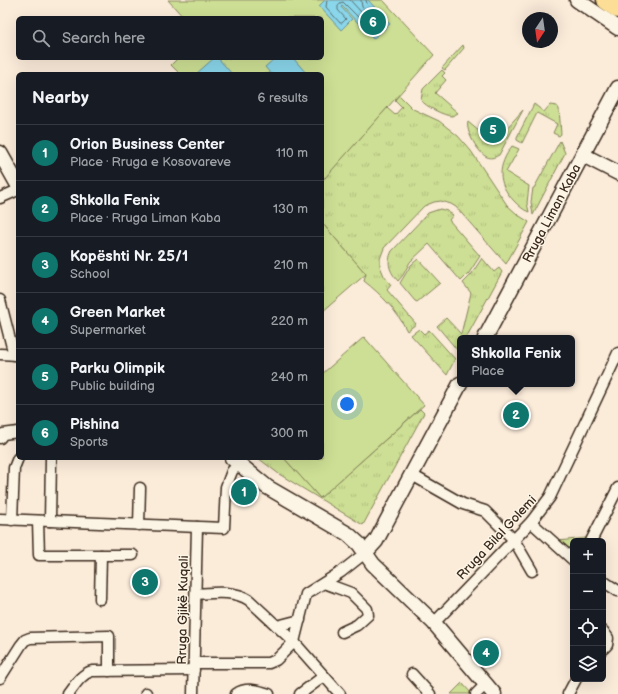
<!DOCTYPE html>
<html lang="en">
<head>
<meta charset="utf-8">
<style>
  body { margin:0; font-family:"Balsamiq Sans",sans-serif; background:#20242c; color:#f1f3f6 }
  .controls { position:absolute; right:12px; bottom:12px; display:grid; overflow:hidden; border-radius:6px; box-shadow:0 4px 16px #0002 }
  .controls button { width:36px; height:36px; display:grid; place-items:center; padding:0; border:0; border-bottom:1px solid #363941; background:#171b24; color:#f1f3f6; font:20px sans-serif }
  .compass { position:absolute; left:522px; top:12px; width:36px; height:36px; border-radius:50%; background:#171b24; box-shadow:0 4px 16px #0002; rotate:193deg }
  .you { position:absolute; left:347px; top:404px; width:14px; height:14px; margin:-10px; border:3px solid #fff; border-radius:50%; background:#1a73e8; box-shadow:0 0 0 6px #1a73e833 }
  .badge { display:grid; place-items:center; width:26px; height:26px; border-radius:50%; background:#0f766e; color:#fff; font-size:13px; font-weight:700 }
  .pin { position:absolute; translate:-50% -50%; border:2px solid #fff; box-shadow:0 1px 4px #0006 }
  .popup { position:absolute; left:457px; top:335px; width:118px; height:52px; box-sizing:border-box; display:grid; place-content:center; border-radius:6px; background:#171b24; filter:drop-shadow(0 1px 3px #0005); font-size:13px; white-space:nowrap; color:#9ea1a6 }
  .popup b { font-size:15px; color:#f1f3f6 }
  .popup::after { content:''; position:absolute; left:50%; top:100%; margin-left:-8px; border:8px solid transparent; border-top-color:#171b24 }
  .list { margin:0; padding:0; list-style:none }
  h2 { display:flex; justify-content:space-between; align-items:center; height:52px; margin:0; padding:0 16px; font-size:17px }
  h2 small { font-size:13px; font-weight:400; color:#9ea1a6 }
  .list li { display:grid; grid-template-columns:26px 1fr auto; gap:12px; align-items:center; box-sizing:border-box; height:56px; padding:0 16px; border-top:1px solid #363941 }
  .list b { display:block; font-size:15px; white-space:nowrap }
  .list p { margin:0; font-size:13px; white-space:nowrap; color:#9ea1a6 }
  .list em { font-size:13px; font-style:normal; color:#9ea1a6 }
  .icon { flex:none; width:22px; height:22px; fill:none; stroke:currentColor; stroke-width:2; stroke-linecap:round; stroke-linejoin:round }
  .map { position:relative; flex:none; width:618px; height:694px; overflow:hidden }
  .search { position:absolute; background:#171b24; box-shadow:0 4px 16px #0002; left:16px; top:16px; width:308px; height:44px; display:flex; align-items:center; gap:10px; box-sizing:border-box; padding:0 14px; border-radius:6px; color:#9ea1a6; font-size:15px }
  .panel { position:absolute; background:#171b24; box-shadow:0 4px 16px #0002; left:16px; top:72px; width:308px; height:388px; border-radius:6px }
  .map>svg:first-child { display:block }
</style>
</head>
<body>
<div class="map">
<svg width="618" height="694" viewBox="0 0 618 694">
  <defs>
    <pattern id="grass-tufts" width="24" height="20" patternUnits="userSpaceOnUse"><rect width="24" height="20" fill="#cddf94"/><path d="M3 7l-1-3M5 7V3M7 7l1-3M15 17l-1-3M17 17v-4M19 17l1-3" fill="none" stroke="#b1c07f"/></pattern>
  </defs>
  <rect width="100%" height="100%" fill="#fbebd9"/>
  <filter id="ink" filterUnits="userSpaceOnUse"><feTurbulence type="fractalNoise" baseFrequency=".025" numOctaves="2"/><feDisplacementMap in="SourceGraphic" scale="8" xChannelSelector="R" yChannelSelector="G"/><feConvolveMatrix kernelMatrix="1 2 1 2 8 2 1 2 1" color-interpolation-filters="sRGB"/></filter>
  <g filter="url(#ink)">
    <g fill="url(#grass-tufts)" stroke="#848459">
      <polygon points="463,45 464,48 445,70 442,68"/>
      <path d="M442,70L445,73L442,76L446,80L435,93L458,113C456,114 454,115 452,116C444,116 425,106 421,100L423,89Z"/>
      <path d="M399,95L413,109L439,121L458,136L471,151L507,205L518,215L529,222L506,264L456,207L451,204L441,201L434,202L424,206L384,248L380,259V266L384,276L391,285L387,290L416,324L407,331C397,311 382,295 364,281L366,274L322,223V181L387,108L395,115L402,107L395,100Z"/>
      <polygon points="534,104 544,112 550,105 557,106 559,109 561,134 559,136 553,133 557,124 537,113 522,143 517,140 517,137"/>
      <path d="M523,110L499,155C495,157 492,159 487,157C479,154 465,131 468,122L492,142L504,128L506,129Z"/>
      <polygon points="560,141 565,153 533,215 531,202 533,188 534,188"/>
      <path d="M512,146L519,149L506,172L529,186L527,203L529,212C523,210 518,205 514,201C496,182 498,166 512,146Z"/>
      <path d="M440,209L447,211L453,215L449,220L480,256L469,273L461,281L429,244L410,262L403,275L398,281C390,272 386,263 392,251L428,213Z"/>
      <polygon points="482,258 494,272 499,268 502,272 466,338 460,338 460,348 458,351 437,326 446,318 461,334 471,293 463,283 471,275"/>
      <polygon points="418,259 440,283 417,302 415,301 400,283 411,265"/>
      <polygon points="419,329 424,334 429,330 455,359 447,375 411,335"/>
      <polygon points="420,409 424,413 363,525 279,474 258,458 284,458 320,498"/>
      <polygon points="586,538 585,541 573,541 573,554 558,541"/>
      <polygon points="462,683 471,693 470,694 451,694"/>
    </g>
    <g fill="#cddf94" stroke="#848459">
      <polygon points="168,0 383,0 434,55 325,178 322,175 322,74 180,74 171,65 178,58 322,58 322,18 184,18"/>
      <polygon points="322,223 366,274 322,312"/>
      <polygon points="364,337 424,405 320,498 284,458 322,458 322,374"/>
    </g>
    <g fill="#8ad6eb" stroke="#6a9199">
      <polygon points="325,0 368,0 390,24 373,39 342,6 341,7 352,19 341,30 319,6"/>
      <polygon points="214,58 218,58 232,74 196,74"/>
      <polygon points="275,58 293,58 307,74 271,74 265,67"/>
    </g>
    <g fill="none" stroke-linecap="round" stroke-linejoin="round">
      <g stroke="#5b6f70" stroke-width="1">
        <polyline points="327,0 326,7 340,23 342,23 346,19 338,10 338,6 340,3 343,2 374,33 384,23 367,4 366,0"/>
        <polyline points="350,0 373,25 375,25 376,22 362,7 361,0"/>
      </g>
      <g stroke="#3b2a1e" stroke-width="13">
        <g id="street">
          <polyline points="0,198 18,190"/>
          <polyline points="0,300 14,355"/>
          <polyline points="0,354 18,355"/>
          <polyline points="0,438 3,434 18,432"/>
          <polyline points="412,475 463,504 485,511 514,540 532,571"/>
          <polyline points="0,519 224,528 226,487 232,471 239,464"/>
          <polyline points="12,520 14,468 18,458"/>
          <polyline points="38,521 39,555 133,555"/>
          <polyline points="50,521 51,458"/>
          <polyline points="531,522 573,560"/>
          <polyline points="139,525 140,488"/>
          <polyline points="591,541 618,488"/>
          <polyline points="603,581 618,591"/>
          <polyline points="324,583 351,593 367,609 368,615 357,625 342,632"/>
          <path d="M196,594C214,593 233,590 249,600L294,642L340,694"/>
          <polyline points="100,599 101,555"/>
          <polyline points="434,623 531,522 550,497 618,353"/>
          <polyline points="277,626 300,620"/>
          <polyline points="603,631 608,638 607,645 603,649"/>
          <polyline points="194,663 269,663 276,660 294,642 306,594 341,572 365,553"/>
          <polyline points="412,674 430,694"/>
          <polyline points="0,678 21,645 25,640 30,638 109,636 109,671"/>
          <path d="M68,694C75,685 81,674 92,671L194,670"/>
          <polyline points="146,694 146,693"/>
          <polyline points="193,694 197,527"/>
          <path d="M236,694C246,687 258,690 269,694"/>
          <polyline points="300,694 324,676"/>
          <polyline points="476,694 485,685"/>
          <polyline points="568,694 576,679"/>
        </g>
      </g>
      <g stroke="#3b2a1e" stroke-width="17">
        <g id="secondary">
          <polyline points="577,0 618,28"/>
          <polyline points="0,153 18,185"/>
          <polyline points="583,155 618,173"/>
          <polyline points="485,338 618,88"/>
          <polyline points="232,458 267,487 348,534 359,544 373,564 434,623 494,694"/>
          <polyline points="365,553 376,541 460,384"/>
        </g>
      </g>
      <g stroke="#3b2a1e" stroke-width="21">
        <polyline id="highway" points="606,0 618,9"/>
      </g>
      <use href="#street" stroke="#fcf5e5" stroke-width="10"/>
      <use href="#secondary" stroke="#fcf5e5" stroke-width="14"/>
      <use href="#highway" stroke="#fcde96" stroke-width="18"/>
    </g>
  </g>
  <g text-anchor="middle" stroke-width="3" stroke-linejoin="round" paint-order="stroke">
    <g font-size="13" fill="#3b2a1e" stroke="#fcf5e5">
      <text transform="translate(551 213) rotate(-62)" y="5">Rruga Liman Kaba</text>
      <text transform="translate(496 537) rotate(-47)" y="5">Rruga Bilal Golemi</text>
      <text transform="translate(182 610) rotate(-89)" y="5">Rruga Gjikë Kuqali</text>
    </g>
  </g>
</svg>
<div class="controls">
<button>+</button>
<button>−</button>
<button><svg class="icon" aria-label="locate" viewBox="0 0 24 24"><circle cx="12" cy="12" r="6"/><path d="M12 2v4M12 18v4M2 12h4M18 12h4"/></svg></button>
<button><svg class="icon" aria-label="layers" viewBox="0 0 24 24"><path d="M12 4l9 5-9 5-9-5zM3 14l9 5 9-5"/></svg></button>
</div>
<svg class="compass" viewBox="-18 -18 36 36"><path d="M0-13l5 13h-10z" fill="#e53935"/><path d="M0 13l5-13h-10z" fill="#9ea1a6"/></svg>
<div class="you"></div>
<div class="pin badge" style="left:244px;top:492px">1</div>
<div class="pin badge" style="left:516px;top:415px">2</div>
<div class="popup"><b>Shkolla Fenix</b>Place</div>
<div class="pin badge" style="left:145px;top:582px">3</div>
<div class="pin badge" style="left:486px;top:653px">4</div>
<div class="pin badge" style="left:493px;top:130px">5</div>
<div class="pin badge" style="left:373px;top:22px">6</div>
<div class="search"><svg class="icon" aria-label="search" viewBox="0 0 24 24"><circle cx="10" cy="10" r="6"/><path d="M15 15l6 6"/></svg>Search here</div>
<section class="panel">
<h2>Nearby<small>6 results</small></h2>
<ul class="list">
<li><span class="badge">1</span><div><b>Orion Business Center</b><p>Place · Rruga e Kosovareve</p></div><em>110 m</em></li>
<li><span class="badge">2</span><div><b>Shkolla Fenix</b><p>Place · Rruga Liman Kaba</p></div><em>130 m</em></li>
<li><span class="badge">3</span><div><b>Kopështi Nr. 25/1</b><p>School</p></div><em>210 m</em></li>
<li><span class="badge">4</span><div><b>Green Market</b><p>Supermarket</p></div><em>220 m</em></li>
<li><span class="badge">5</span><div><b>Parku Olimpik</b><p>Public building</p></div><em>240 m</em></li>
<li><span class="badge">6</span><div><b>Pishina</b><p>Sports</p></div><em>300 m</em></li>
</ul>
</section>
</div>
</body>
</html>
